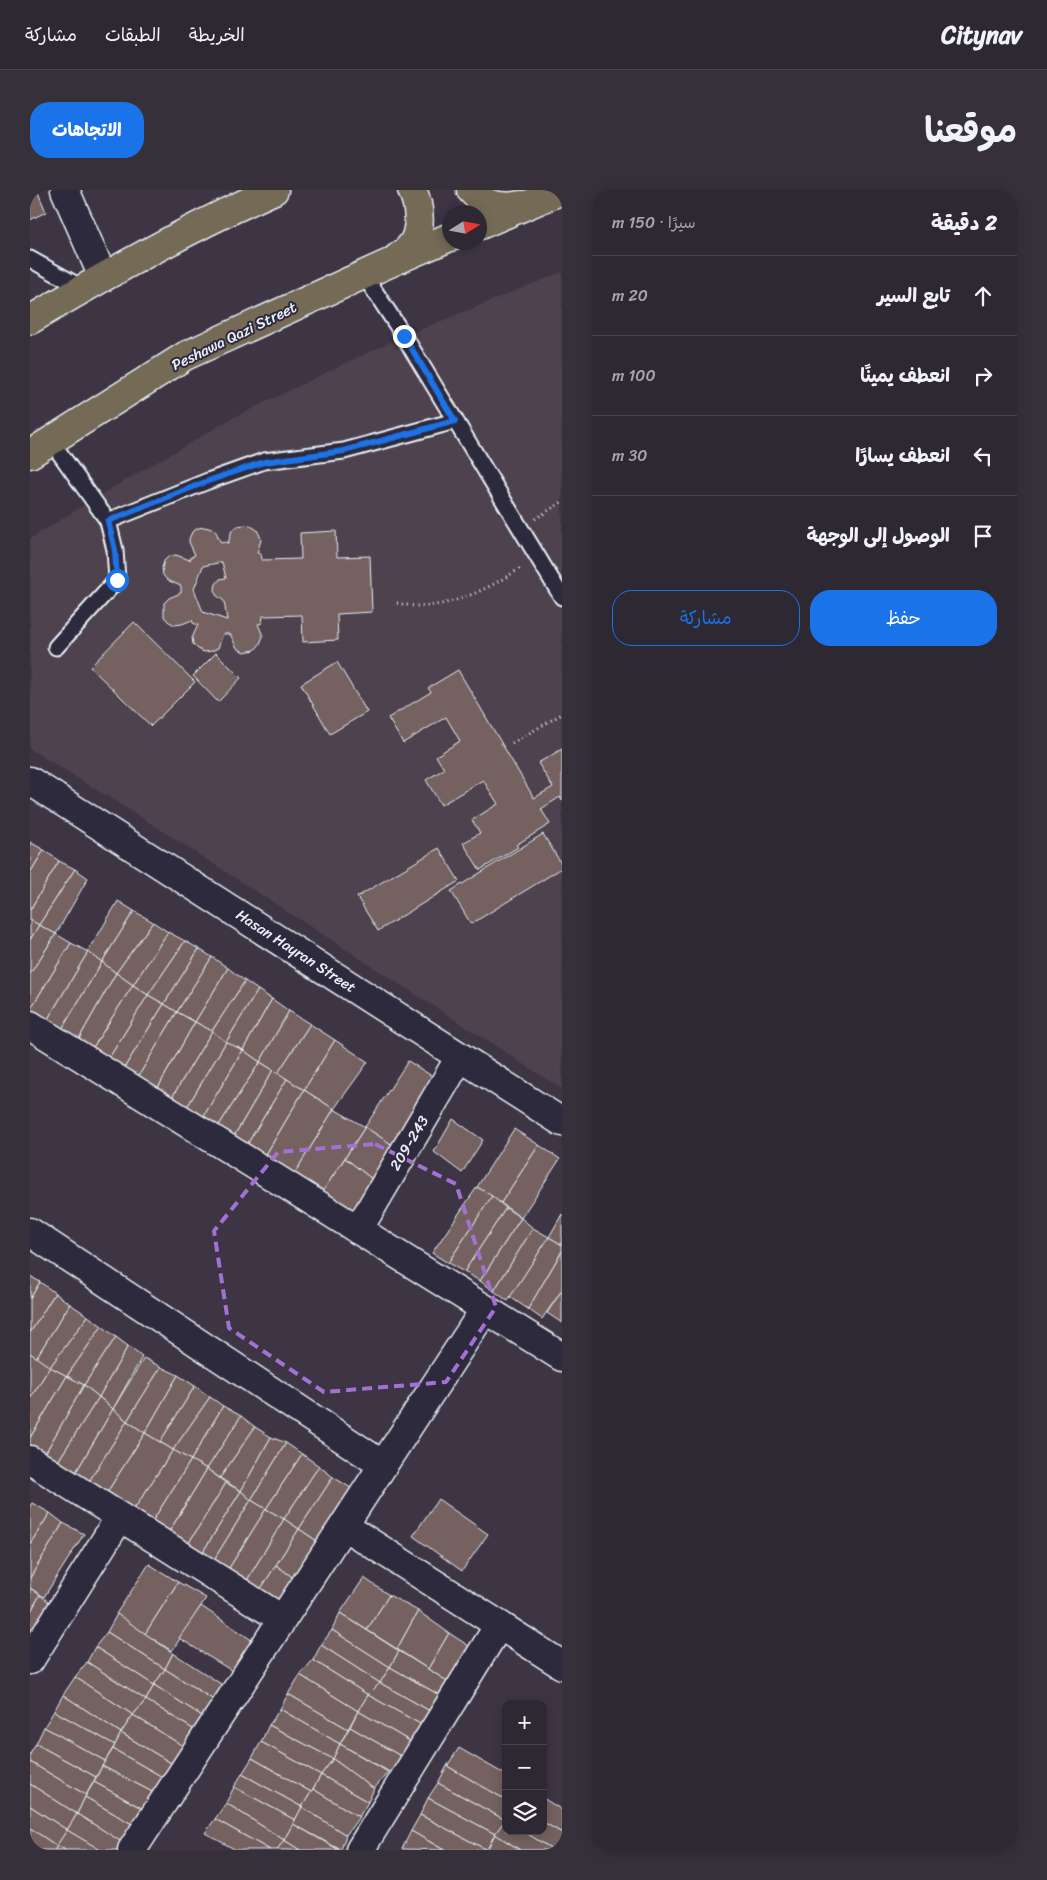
<!DOCTYPE html>
<html lang="ar">
<head>
<meta charset="utf-8">
<style>
  body { margin:0; font-family:Sriracha,"Playpen Sans Arabic",sans-serif; background:#36303b; color:#f1f3f6; direction:rtl }
  .controls { position:absolute; right:15px; bottom:15px; display:grid; overflow:hidden; border-radius:10px; box-shadow:0 2px 12px #0003 }
  .controls button { width:45px; height:45px; display:grid; place-items:center; padding:0; border:0; border-bottom:1px solid #49444e; background:#2e2833; color:#f1f3f6; font:25px sans-serif }
  .compass { position:absolute; left:412px; top:15px; width:45px; height:45px; border-radius:50%; background:#2e2833; box-shadow:0 2px 12px #0003; rotate:79deg }
  .stop { position:absolute; width:15px; height:15px; margin:-11px; border:4px solid #1a73e8; border-radius:50%; background:#fff }
  .stop.end { background:#1a73e8; border-color:#fff; box-shadow:0 1px 5px #0008 }
  .list { margin:0; padding:0; list-style:none }
  h2 { display:flex; justify-content:space-between; align-items:center; height:65px; margin:0; padding:0 20px; font-size:21px }
  h2 small { font-size:16px; font-weight:400; color:#a7a6ac }
  .list li { display:grid; grid-template-columns:32px 1fr auto; gap:15px; align-items:center; box-sizing:border-box; height:80px; padding:0 20px; border-top:1px solid #49444e }
  .list b { display:block; font-size:19px; white-space:nowrap }
  .list em { font-size:16px; font-style:normal; color:#a7a6ac }
  .actions { display:flex; gap:10px; padding:15px 20px }
  .actions a { flex:1; padding:11px 0; border:1px solid #1a73e8; border-radius:20px; text-align:center; font-size:18px; color:#1a73e8 }
  .actions .main { background:#1a73e8; color:#fff }
  .icon { flex:none; width:28px; height:28px; fill:none; stroke:currentColor; stroke-width:2; stroke-linecap:round; stroke-linejoin:round }
  .map { position:relative; flex:none; width:532px; height:1660px; overflow:hidden; direction:ltr; border-radius:20px }
  header { display:flex; align-items:center; gap:30px; box-sizing:border-box; height:70px; padding:0 25px; background:#2e2833; border-bottom:1px solid #49444e }
  header strong { font-size:24px }
  nav { display:flex; gap:28px; margin-inline-start:auto; font-size:18px }
  .intro { display:flex; align-items:center; justify-content:space-between; box-sizing:border-box; height:120px; padding:0 30px }
  h1 { margin:0; font-size:35px }
  .button { padding:12px 22px; border-radius:20px; background:#1a73e8; color:#fff; font-size:18px; font-weight:700 }
  main { display:flex; gap:30px; padding:0 30px }
  aside { flex:1; background:#2e2833; border-radius:20px; box-shadow:0 2px 12px #0003 }
  .map>svg:first-child { display:block }
</style>
</head>
<body>
<header>
<strong>Citynav</strong>
<nav><a>الخريطة</a><a>الطبقات</a><a>مشاركة</a></nav>
</header>
<div class="intro"><h1>موقعنا</h1><a class="button">الاتجاهات</a></div>
<main>
<aside>
<h2>2 دقيقة<small>سيرًا · 150 m</small></h2>
<ul class="list">
<li><svg class="icon" aria-label="ahead" viewBox="0 0 24 24"><path d="M12 20V5M6 11l6-6 6 6"/></svg><div><b>تابع السير</b></div><em>20 m</em></li>
<li><svg class="icon" aria-label="right" viewBox="0 0 24 24"><path d="M7 20v-9h11M14 6l5 5-5 5"/></svg><div><b>انعطف يمينًا</b></div><em>100 m</em></li>
<li><svg class="icon" aria-label="left" viewBox="0 0 24 24"><path d="M17 20v-9H6M10 6l-5 5 5 5"/></svg><div><b>انعطف يسارًا</b></div><em>30 m</em></li>
<li><svg class="icon" aria-label="arrive" viewBox="0 0 24 24"><path d="M6 21V4h12l-3 4 3 4H6"/></svg><div><b>الوصول إلى الوجهة</b></div></li>
</ul>
<div class="actions"><a class="main">حفظ</a><a>مشاركة</a></div>
</aside>
<div class="map">
<svg width="532" height="1660" viewBox="0 0 532 1660">
  <rect width="100%" height="100%" fill="#3d3544"/>
  <filter id="ink" filterUnits="userSpaceOnUse"><feTurbulence type="fractalNoise" baseFrequency=".02" numOctaves="2"/><feDisplacementMap in="SourceGraphic" scale="10" xChannelSelector="R" yChannelSelector="G"/><feConvolveMatrix kernelMatrix="1 2 1 2 8 2 1 2 1" color-interpolation-filters="sRGB"/></filter>
  <g filter="url(#ink)">
    <polygon fill="#4e424d" points="532,82 532,899 106,624 0,559 0,349 70,305 201,229 313,174 374,146"/>
    <g fill="#756261" stroke="#e8f1f8" fill-rule="evenodd">
      <polygon points="0,0 7,0 16,22 0,30"/>
      <path d="M215,335L221,336L227,340L230,346L231,350L227,363L231,364L232,370L271,369L270,343L306,341L307,367L340,366L342,422L307,424L308,450L273,452L272,425L233,426L232,433L228,434L233,446L230,454L225,460L214,462L207,458L200,444H193L188,458L182,461L174,462L168,459L163,454L162,448L168,435L163,433L162,430L152,434L145,435L139,432L134,427V413L139,408L151,403V396L137,390L133,385L132,378L134,371L139,366L146,365L160,370L161,367L165,365L159,352V349L162,342L168,338L175,337L185,340L191,353L194,352L198,353L202,340L208,336ZM192,372L196,388L190,389L186,394L185,399L186,405L194,411L197,430L173,422L164,399L173,376Z"/>
      <polygon points="104,432 165,492 121,536 60,477"/>
      <polygon points="186,463 211,488 188,512 163,486"/>
      <polygon points="307,472 337,522 300,544 271,494"/>
      <polygon points="428,480 504,608 523,597 508,573 532,559 532,611 530,607 511,619 520,634 486,655 488,657 450,680 433,653 450,643 442,630 468,614 453,590 411,615 396,590 414,579 406,566 430,551 416,527 373,553 358,528 401,502 398,498"/>
      <polygon points="513,644 532,675 532,678 441,734 421,701"/>
      <polygon points="0,652 14,660 0,683"/>
      <polygon points="409,658 429,691 348,741 327,707"/>
      <polygon points="14,660 29,671 0,720 0,683"/>
      <polygon points="29,671 45,679 9,735 0,730 0,720"/>
      <polygon points="45,679 58,688 26,744 9,735"/>
      <polygon points="88,711 104,721 72,772 58,762"/>
      <polygon points="104,721 123,732 86,783 72,772"/>
      <polygon points="0,730 9,735 0,750"/>
      <polygon points="123,732 138,742 103,795 86,783"/>
      <polygon points="9,735 26,744 0,784 0,750"/>
      <polygon points="138,742 155,751 118,805 103,795"/>
      <polygon points="26,744 41,753 0,820 0,784"/>
      <polygon points="155,751 169,759 134,814 118,805"/>
      <polygon points="41,753 58,762 15,834 0,826 0,820"/>
      <polygon points="169,759 182,767 147,822 134,814"/>
      <polygon points="58,762 72,772 29,844 15,834"/>
      <polygon points="182,767 198,778 165,832 147,822"/>
      <polygon points="72,772 86,783 46,854 29,844"/>
      <polygon points="198,778 215,791 182,841 165,832"/>
      <polygon points="86,783 103,795 60,862 46,854"/>
      <polygon points="215,791 228,800 196,852 182,841"/>
      <polygon points="103,795 118,805 76,873 60,862"/>
      <polygon points="228,800 242,809 213,860 196,852"/>
      <polygon points="118,805 134,814 91,883 76,873"/>
      <polygon points="242,809 259,821 230,872 213,860"/>
      <polygon points="134,814 147,822 105,892 91,883"/>
      <polygon points="259,821 280,834 248,883 230,872"/>
      <polygon points="147,822 165,832 125,903 105,892"/>
      <polygon points="165,832 182,841 138,914 125,903"/>
      <polygon points="280,834 305,850 274,900 248,883"/>
      <polygon points="182,841 196,852 153,924 138,914"/>
      <polygon points="305,850 338,872 304,919 274,900"/>
      <polygon points="196,852 213,860 169,934 153,924"/>
      <polygon points="213,860 230,872 184,943 169,934"/>
      <polygon points="378,871 410,891 367,958 335,937"/>
      <polygon points="230,872 243,880 200,953 184,943"/>
      <polygon points="243,880 257,889 213,961 200,953"/>
      <polygon points="257,889 274,900 231,973 213,961"/>
      <polygon points="274,900 304,919 260,991 231,973"/>
      <polygon points="304,919 335,937 289,1007 260,991"/>
      <polygon points="423,929 453,950 432,983 404,962"/>
      <polygon points="335,937 367,958 347,993 315,968"/>
      <polygon points="484,939 509,955 471,1013 447,997"/>
      <polygon points="509,955 530,969 491,1028 471,1013"/>
      <polygon points="315,968 347,993 323,1028 289,1007"/>
      <polygon points="447,997 462,1006 418,1073 402,1063"/>
      <polygon points="462,1006 476,1018 434,1082 418,1073"/>
      <polygon points="476,1018 491,1028 450,1091 434,1082"/>
      <polygon points="532,1024 532,1055 519,1047"/>
      <polygon points="491,1028 503,1038 464,1101 450,1091"/>
      <polygon points="503,1038 519,1047 478,1111 464,1101"/>
      <polygon points="519,1047 532,1055 532,1061 498,1119 480,1107"/>
      <polygon points="532,1061 532,1100 512,1129 498,1119"/>
      <polygon points="0,1086 10,1092 0,1109"/>
      <polygon points="10,1092 25,1103 0,1143 0,1109"/>
      <polygon points="532,1100 532,1133 517,1123"/>
      <polygon points="25,1103 40,1114 6,1168 0,1163 0,1143"/>
      <polygon points="40,1114 58,1126 20,1177 6,1168"/>
      <polygon points="58,1126 72,1136 37,1186 20,1177"/>
      <polygon points="72,1136 86,1147 54,1195 37,1186"/>
      <polygon points="86,1147 98,1156 69,1207 54,1195"/>
      <polygon points="98,1156 112,1167 83,1219 69,1207"/>
      <polygon points="0,1163 20,1177 0,1209"/>
      <polygon points="114,1168 131,1177 97,1231 83,1219"/>
      <polygon points="20,1177 37,1186 0,1248 0,1209"/>
      <polygon points="131,1177 148,1185 115,1243 97,1231"/>
      <polygon points="148,1185 165,1196 130,1252 115,1243"/>
      <polygon points="37,1186 54,1195 12,1269 0,1259 0,1248"/>
      <polygon points="54,1195 69,1207 25,1276 12,1269"/>
      <polygon points="165,1196 180,1207 143,1260 130,1252"/>
      <polygon points="69,1207 83,1219 42,1289 25,1276"/>
      <polygon points="180,1207 193,1216 161,1270 143,1260"/>
      <polygon points="193,1216 211,1226 177,1279 161,1270"/>
      <polygon points="83,1219 97,1231 55,1298 42,1289"/>
      <polygon points="211,1226 225,1237 190,1288 177,1279"/>
      <polygon points="97,1231 115,1243 74,1307 55,1298"/>
      <polygon points="225,1237 241,1247 211,1301 190,1288"/>
      <polygon points="115,1243 143,1260 101,1324 74,1307"/>
      <polygon points="241,1247 256,1253 221,1310 211,1301"/>
      <polygon points="256,1253 272,1264 236,1319 221,1310"/>
      <polygon points="143,1260 161,1270 120,1335 101,1324"/>
      <polygon points="272,1264 289,1276 254,1329 236,1319"/>
      <polygon points="161,1270 177,1279 136,1347 120,1335"/>
      <polygon points="289,1276 303,1287 269,1339 254,1329"/>
      <polygon points="177,1279 196,1293 155,1359 136,1347"/>
      <polygon points="303,1287 329,1303 299,1359 269,1339"/>
      <polygon points="196,1293 211,1301 169,1368 155,1359"/>
      <polygon points="211,1301 221,1310 180,1376 169,1368"/>
      <polygon points="408,1309 458,1344 432,1381 383,1346"/>
      <polygon points="221,1310 236,1319 196,1383 180,1376"/>
      <polygon points="2,1313 20,1323 0,1354 0,1316"/>
      <polygon points="236,1319 254,1329 213,1397 196,1383"/>
      <polygon points="20,1323 33,1333 0,1388 0,1354"/>
      <polygon points="254,1329 269,1339 227,1405 213,1397"/>
      <polygon points="33,1333 54,1344 14,1407 0,1398 0,1388"/>
      <polygon points="269,1339 299,1359 273,1395 246,1375"/>
      <polygon points="119,1374 148,1392 115,1444 86,1424"/>
      <polygon points="246,1375 273,1395 255,1424 227,1405"/>
      <polygon points="334,1388 359,1405 337,1440 310,1423"/>
      <polygon points="148,1392 176,1408 142,1461 115,1444"/>
      <polygon points="0,1398 10,1405 0,1423"/>
      <polygon points="10,1405 26,1417 0,1457 0,1423"/>
      <polygon points="359,1405 388,1421 367,1459 337,1440"/>
      <polygon points="171,1416 232,1457 215,1489 149,1448"/>
      <polygon points="388,1421 419,1443 398,1479 367,1459"/>
      <polygon points="310,1423 369,1461 360,1477 302,1440"/>
      <polygon points="87,1424 143,1463 135,1479 77,1442"/>
      <polygon points="302,1440 360,1477 350,1493 291,1455"/>
      <polygon points="77,1442 135,1479 124,1495 65,1457"/>
      <polygon points="419,1443 442,1458 417,1491 398,1479"/>
      <polygon points="291,1455 350,1493 338,1505 283,1470"/>
      <polygon points="65,1457 124,1495 116,1510 57,1472"/>
      <polygon points="369,1461 417,1491 411,1506 360,1477"/>
      <polygon points="143,1463 202,1501 193,1516 135,1479"/>
      <polygon points="283,1470 338,1505 328,1521 270,1485"/>
      <polygon points="57,1472 116,1510 103,1525 45,1487"/>
      <polygon points="360,1477 411,1506 400,1521 350,1493"/>
      <polygon points="135,1479 193,1516 183,1533 124,1495"/>
      <polygon points="270,1485 328,1521 318,1539 258,1504"/>
      <polygon points="45,1487 103,1525 91,1543 33,1505"/>
      <polygon points="350,1493 400,1521 392,1535 338,1505"/>
      <polygon points="124,1495 183,1533 171,1544 116,1510"/>
      <polygon points="258,1504 318,1539 310,1554 250,1519"/>
      <polygon points="33,1505 91,1543 85,1555 24,1521"/>
      <polygon points="338,1505 392,1535 383,1553 328,1521"/>
      <polygon points="116,1510 171,1544 161,1561 103,1525"/>
      <polygon points="250,1519 310,1554 303,1569 239,1535"/>
      <polygon points="24,1521 85,1555 75,1571 14,1537"/>
      <polygon points="328,1521 383,1553 374,1568 320,1537"/>
      <polygon points="103,1525 161,1561 151,1579 91,1543"/>
      <polygon points="239,1535 303,1569 291,1585 231,1552"/>
      <polygon points="14,1537 75,1571 66,1587 6,1554"/>
      <polygon points="320,1537 374,1568 365,1585 310,1554"/>
      <polygon points="91,1543 151,1579 143,1593 83,1559"/>
      <polygon points="231,1552 291,1585 281,1602 222,1568"/>
      <polygon points="6,1554 66,1587 56,1605 0,1572 0,1564"/>
      <polygon points="310,1554 358,1582 344,1599 303,1569"/>
      <polygon points="429,1558 476,1585 476,1610 417,1576"/>
      <polygon points="83,1559 143,1593 136,1609 72,1576"/>
      <polygon points="222,1568 281,1602 272,1617 212,1584"/>
      <polygon points="303,1569 344,1599 338,1612 291,1585"/>
      <polygon points="0,1572 56,1605 47,1624 0,1594"/>
      <polygon points="72,1576 136,1609 124,1625 64,1592"/>
      <polygon points="417,1576 476,1610 475,1630 408,1593"/>
      <polygon points="212,1584 272,1617 265,1630 204,1597"/>
      <polygon points="291,1585 338,1612 329,1627 283,1599"/>
      <polygon points="64,1592 124,1625 114,1641 55,1607"/>
      <polygon points="408,1593 475,1630 465,1644 398,1608"/>
      <polygon points="0,1594 47,1624 37,1640 0,1616"/>
      <polygon points="204,1597 265,1630 254,1650 196,1613"/>
      <polygon points="283,1599 329,1627 316,1645 272,1617"/>
      <polygon points="55,1607 114,1641 104,1660 47,1624"/>
      <polygon points="398,1608 465,1644 457,1660 390,1625"/>
      <polygon points="513,1608 532,1620 532,1643 513,1632"/>
      <polygon points="196,1613 254,1650 247,1660 240,1660 185,1629"/>
      <polygon points="0,1616 37,1640 27,1656 0,1638"/>
      <polygon points="272,1617 316,1645 311,1660 263,1634"/>
      <polygon points="47,1624 73,1640 104,1660 70,1660 37,1640"/>
      <polygon points="390,1625 457,1660 414,1660 381,1641"/>
      <polygon points="185,1629 240,1660 206,1660 175,1643"/>
      <polygon points="475,1630 476,1641 493,1641 524,1660 490,1660 465,1644"/>
      <polygon points="513,1632 532,1643 532,1658 530,1660 524,1660 493,1641 513,1641"/>
      <polygon points="263,1634 309,1660 270,1660 254,1650"/>
      <polygon points="0,1638 27,1656 25,1660 3,1660 0,1658"/>
      <polygon points="37,1640 69,1659 70,1660 35,1660 27,1655"/>
      <polygon points="381,1641 414,1660 372,1659"/>
      <polygon points="465,1644 490,1660 457,1660"/>
      <polygon points="254,1650 270,1660 247,1660"/>
      <polygon points="27,1655 35,1660 25,1660"/>
    </g>
    <g fill="none" stroke-linecap="round" stroke-linejoin="round">
      <g stroke="#e8f1f8" stroke-width="19">
        <g id="service">
          <polyline points="0,69 52,98"/>
          <polyline points="334,85 374,146 532,407"/>
          <polyline points="21,251 78,331 85,360 87,390 26,457"/>
          <polyline points="78,331 178,291 234,271 314,261 425,231"/>
        </g>
      </g>
      <g stroke="#e8f1f8" stroke-width="31">
        <g id="minor">
          <polyline points="35,0 73,87"/>
          <polyline points="0,835 532,1167"/>
          <polyline points="328,1040 430,867"/>
          <polyline points="0,1042 353,1275"/>
          <polyline points="0,1270 252,1429"/>
          <polyline points="314,1336 532,1475"/>
          <polyline points="0,1470 90,1327"/>
          <polyline points="102,1660 455,1119"/>
          <polyline points="330,1660 469,1435"/>
        </g>
      </g>
      <g stroke="#e8f1f8" stroke-width="31">
        <polyline id="tertiary" points="0,591 532,932"/>
      </g>
      <g stroke="#e8f1f8" stroke-width="31">
        <g id="trunk">
          <path d="M441,0C455,16 471,19 491,15"/>
          <polyline points="450,35 532,0"/>
          <path d="M367,68C371,65 376,62 379,58C393,44 390,16 382,0"/>
          <path d="M0,130C80,82 159,38 244,0"/>
          <polyline points="0,264 155,166 364,71 420,47"/>
        </g>
      </g>
      <g stroke="#e8f1f8" stroke-width="3" stroke-dasharray="1 4" stroke-linecap="butt">
        <polyline points="505,329 532,312"/>
        <path d="M367,413C373,414 380,416 386,416C422,418 464,396 492,377"/>
        <polyline points="482,553 532,524"/>
      </g>
      <use href="#service" stroke="#2f2a3d" stroke-width="15"/>
      <use href="#minor" stroke="#2f2a3d" stroke-width="28"/>
      <use href="#tertiary" stroke="#2f2a3d" stroke-width="28"/>
      <use href="#trunk" stroke="#746b55" stroke-width="28"/>
    </g>
  </g>
  <g fill="none" stroke-linecap="round" stroke-linejoin="round" filter="url(#ink)">
    <polyline stroke="#1a73e8" stroke-width="6" points="87,390 85,360 78,331 178,291 234,272 314,261 425,231 374,146"/>
  </g>
  <path fill="none" stroke="#a171d3" stroke-width="4" stroke-dasharray="10 6" stroke-linejoin="round" d="M345,954L426,994L466,1117L416,1192L294,1202L199,1138L184,1041L248,962Z"/>
  <g text-anchor="middle" stroke-width="4" stroke-linejoin="round" paint-order="stroke">
    <g font-size="15" fill="#e8f1f8" stroke="#2f2a3d">
      <text transform="translate(204 146) rotate(-26)" y="5">Peshawa Qazi Street</text>
      <text transform="translate(266 761) rotate(33)" y="5">Hasan Hayran Street</text>
      <text transform="translate(379 953) rotate(-59)" y="5">209-243</text>
    </g>
  </g>
</svg>
<div class="controls">
<button>+</button>
<button>−</button>
<button><svg class="icon" aria-label="layers" viewBox="0 0 24 24"><path d="M12 4l9 5-9 5-9-5zM3 14l9 5 9-5"/></svg></button>
</div>
<svg class="compass" viewBox="-18 -18 36 36"><path d="M0-13l5 13h-10z" fill="#e53935"/><path d="M0 13l5-13h-10z" fill="#a7a6ac"/></svg>
<div class="stop" style="left:87px;top:390px"></div>
<div class="stop end" style="left:374px;top:146px"></div>
</div>
</main>
</body>
</html>
